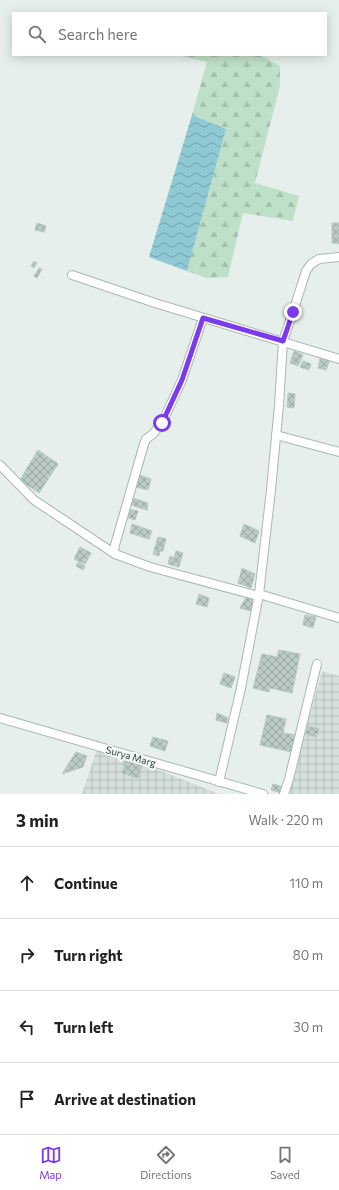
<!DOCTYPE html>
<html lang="en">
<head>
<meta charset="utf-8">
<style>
  body { margin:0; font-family:Commissioner,sans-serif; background:#f2f2f2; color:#222 }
  .stop { position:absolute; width:12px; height:12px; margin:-9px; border:3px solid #7c3aed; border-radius:50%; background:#fff }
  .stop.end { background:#7c3aed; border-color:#fff; box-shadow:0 1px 4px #0008 }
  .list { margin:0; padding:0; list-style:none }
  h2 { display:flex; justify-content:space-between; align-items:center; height:52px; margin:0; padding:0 16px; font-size:17px }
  h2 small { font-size:13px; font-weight:400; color:#767676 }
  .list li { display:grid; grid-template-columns:26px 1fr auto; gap:12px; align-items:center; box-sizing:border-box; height:72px; padding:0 16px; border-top:1px solid #e0e0e0 }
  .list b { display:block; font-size:15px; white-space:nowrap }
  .list em { font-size:13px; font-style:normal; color:#767676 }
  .icon { flex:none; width:22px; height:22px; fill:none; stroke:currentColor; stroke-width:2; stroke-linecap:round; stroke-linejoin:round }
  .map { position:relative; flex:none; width:339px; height:794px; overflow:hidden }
  .search { position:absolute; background:#fff; box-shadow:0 2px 10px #0003; left:12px; right:12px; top:12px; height:44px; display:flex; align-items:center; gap:10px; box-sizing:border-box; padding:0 14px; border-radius:0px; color:#767676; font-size:15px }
  .sheet { height:340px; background:#fff }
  nav { display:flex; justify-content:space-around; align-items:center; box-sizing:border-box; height:56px; border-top:1px solid #e0e0e0; background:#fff; font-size:11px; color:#767676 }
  nav a { display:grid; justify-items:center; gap:2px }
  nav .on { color:#7c3aed }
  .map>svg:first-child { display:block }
</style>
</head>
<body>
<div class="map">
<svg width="339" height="794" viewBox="0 0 339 794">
  <defs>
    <pattern id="industrial-grid" width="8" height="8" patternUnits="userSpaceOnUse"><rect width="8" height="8" fill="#d4dfda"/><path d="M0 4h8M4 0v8" fill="none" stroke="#b6c1bc"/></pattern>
    <pattern id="forest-firs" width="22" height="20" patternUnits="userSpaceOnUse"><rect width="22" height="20" fill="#bfe0c8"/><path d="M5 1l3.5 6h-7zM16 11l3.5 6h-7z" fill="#a4c1ad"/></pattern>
    <pattern id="water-waves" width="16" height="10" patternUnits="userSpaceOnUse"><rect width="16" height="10" fill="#8ec9d4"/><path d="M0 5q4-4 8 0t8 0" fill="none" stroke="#74a5ad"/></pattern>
    <pattern id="building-cross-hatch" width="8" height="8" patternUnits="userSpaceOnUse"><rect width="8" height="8" fill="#bbcac4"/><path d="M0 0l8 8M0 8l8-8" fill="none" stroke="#98a6a0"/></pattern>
  </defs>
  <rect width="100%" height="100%" fill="#e6efeb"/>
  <g fill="url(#industrial-grid)">
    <polygon points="322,671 339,676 339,794 288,794"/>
    <polygon points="98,746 219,794 82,794"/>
  </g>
  <polygon fill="url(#forest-firs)" points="181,55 260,55 280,66 280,86 255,183 299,196 293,221 243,213 228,277 206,278 187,271 226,129 192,115 207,62 181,56"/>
  <polygon fill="url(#water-waves)" points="192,115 226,129 187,271 149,257"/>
  <g fill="url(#building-cross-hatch)" stroke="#b8c9c2">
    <polygon points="37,223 46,226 44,232 35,230"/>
    <polygon points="332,223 339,223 339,244 332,243"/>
    <polygon points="34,261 37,263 34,268 31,266"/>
    <polygon points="39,268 42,269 37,278 34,276"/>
    <polygon points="294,351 303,355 298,366 290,363"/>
    <polygon points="321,355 330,359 326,370 318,368"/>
    <polygon points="303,361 311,364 309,370 300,367"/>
    <polygon points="288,393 295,394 294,408 287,407"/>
    <polygon points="38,450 58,464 39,493 20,480"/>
    <polygon points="139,475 151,479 148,490 136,487"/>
    <polygon points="133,498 148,503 147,510 131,505"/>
    <polygon points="128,509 138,511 135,520 126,517"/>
    <polygon points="132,524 152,531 149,539 130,533"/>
    <polygon points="244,524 259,531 255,543 240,536"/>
    <polygon points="158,537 166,539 163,551 160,551 159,556 153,554"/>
    <polygon points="80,547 91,553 85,564 74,559"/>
    <polygon points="176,551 183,553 179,567 168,564 170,556 174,558"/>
    <polygon points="78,562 85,566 83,570 76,566"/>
    <polygon points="242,568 255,574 251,588 238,583"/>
    <polygon points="199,594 209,598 207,607 196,604"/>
    <polygon points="255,595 251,611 240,608 247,596"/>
    <polygon points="305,615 316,617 313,628 303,625"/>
    <polygon points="279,650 300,654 292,693 270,688 269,692 253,688 262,654 277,657"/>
    <polygon points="224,673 235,677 231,688 220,684"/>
    <polygon points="217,713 228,718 227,723 216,720"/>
    <polygon points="267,715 286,719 283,733 296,735 292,752 260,745"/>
    <polygon points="308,726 319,729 316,737 306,734"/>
    <polygon points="153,737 168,741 165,751 150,746"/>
    <polygon points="76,752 87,756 83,767 62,774"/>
    <polygon points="126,758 143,763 138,778 122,773"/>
    <polygon points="273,784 284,787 282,793 271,790"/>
  </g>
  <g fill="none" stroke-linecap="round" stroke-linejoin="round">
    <g stroke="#a8b8b2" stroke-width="10">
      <g id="minor">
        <polyline points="72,275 155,303 339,359"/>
        <polyline points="276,435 339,452"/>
        <polyline points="0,465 34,500 115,554 150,567 258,596"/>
        <polyline points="115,554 114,549 115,545 144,444 146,439 153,434 162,423 182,380 203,318"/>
        <polyline points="259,594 339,618"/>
        <polyline points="0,718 263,794"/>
        <polyline points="219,782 241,688 259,594 271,490 279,405 283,341 293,312 306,271 311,264 319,259 339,257"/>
        <polyline points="284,794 289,779 317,664"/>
      </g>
    </g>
    <use href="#minor" stroke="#fff" stroke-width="8"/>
  </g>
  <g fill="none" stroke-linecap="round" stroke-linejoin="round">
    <polyline stroke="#7c3aed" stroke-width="5" points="162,423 182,380 203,318 283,341 293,312"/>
  </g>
  <g text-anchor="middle" stroke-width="4" stroke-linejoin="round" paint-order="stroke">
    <g font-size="10" fill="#24423a" stroke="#f7fbf9">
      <text transform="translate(131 756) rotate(16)" y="4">Surya Marg</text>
    </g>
  </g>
</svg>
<div class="stop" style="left:162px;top:423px"></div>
<div class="stop end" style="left:293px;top:312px"></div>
<div class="search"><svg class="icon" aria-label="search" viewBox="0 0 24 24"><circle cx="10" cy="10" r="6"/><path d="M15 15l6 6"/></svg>Search here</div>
</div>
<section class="sheet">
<h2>3 min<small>Walk · 220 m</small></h2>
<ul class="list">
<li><svg class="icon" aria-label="ahead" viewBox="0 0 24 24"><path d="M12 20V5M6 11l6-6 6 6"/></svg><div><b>Continue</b></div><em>110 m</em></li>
<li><svg class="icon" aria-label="right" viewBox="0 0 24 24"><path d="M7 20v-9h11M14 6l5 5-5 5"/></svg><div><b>Turn right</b></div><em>80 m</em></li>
<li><svg class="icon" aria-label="left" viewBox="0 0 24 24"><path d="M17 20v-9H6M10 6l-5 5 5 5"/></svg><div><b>Turn left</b></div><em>30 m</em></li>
<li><svg class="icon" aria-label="arrive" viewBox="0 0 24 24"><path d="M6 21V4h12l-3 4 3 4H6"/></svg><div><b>Arrive at destination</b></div></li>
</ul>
</section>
<nav>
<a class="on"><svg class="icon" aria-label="map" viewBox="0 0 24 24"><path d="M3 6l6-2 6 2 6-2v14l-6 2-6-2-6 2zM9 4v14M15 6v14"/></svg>Map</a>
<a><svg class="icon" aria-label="directions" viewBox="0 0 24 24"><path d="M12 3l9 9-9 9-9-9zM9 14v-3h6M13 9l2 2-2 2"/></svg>Directions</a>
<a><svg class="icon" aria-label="saved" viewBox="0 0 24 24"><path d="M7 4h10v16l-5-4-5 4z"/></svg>Saved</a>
</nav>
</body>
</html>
